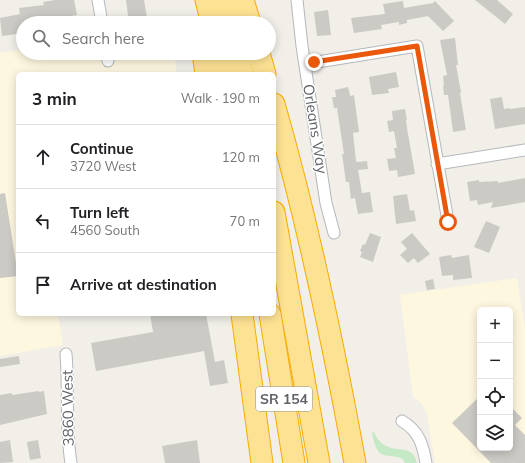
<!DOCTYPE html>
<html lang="en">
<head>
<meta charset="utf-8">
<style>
  body { margin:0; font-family:Mulish,sans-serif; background:#f2f2f2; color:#202124 }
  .controls { position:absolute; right:12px; bottom:12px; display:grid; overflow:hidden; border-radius:6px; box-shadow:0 2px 10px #0003 }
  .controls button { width:36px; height:36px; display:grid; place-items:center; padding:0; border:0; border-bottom:1px solid #e0e0e0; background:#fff; color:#202124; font:20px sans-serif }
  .stop { position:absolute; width:12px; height:12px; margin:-9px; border:3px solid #ea580c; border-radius:50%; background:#fff }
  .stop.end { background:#ea580c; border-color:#fff; box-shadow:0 1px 4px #0008 }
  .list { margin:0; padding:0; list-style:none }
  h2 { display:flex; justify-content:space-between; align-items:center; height:52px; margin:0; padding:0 16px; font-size:17px }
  h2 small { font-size:13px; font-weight:400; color:#757577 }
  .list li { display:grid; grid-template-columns:26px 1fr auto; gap:12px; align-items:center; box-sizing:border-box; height:64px; padding:0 16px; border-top:1px solid #e0e0e0 }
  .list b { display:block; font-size:15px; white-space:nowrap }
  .list p { margin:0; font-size:13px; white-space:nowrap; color:#757577 }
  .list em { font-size:13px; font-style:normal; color:#757577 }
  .icon { flex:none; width:22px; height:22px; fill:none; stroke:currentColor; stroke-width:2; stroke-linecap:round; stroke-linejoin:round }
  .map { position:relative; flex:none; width:525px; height:463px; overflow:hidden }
  .search { position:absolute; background:#fff; box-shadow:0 2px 10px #0003; left:16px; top:16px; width:260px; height:44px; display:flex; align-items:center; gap:10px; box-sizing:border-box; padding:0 14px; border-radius:22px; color:#757577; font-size:15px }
  .panel { position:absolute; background:#fff; box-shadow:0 2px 10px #0003; left:16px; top:72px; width:260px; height:244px; border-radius:6px }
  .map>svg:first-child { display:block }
</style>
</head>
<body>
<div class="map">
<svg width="525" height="463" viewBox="0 0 525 463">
  <rect width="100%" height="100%" fill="#f1efe8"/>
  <g fill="#fef7e0" fill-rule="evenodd">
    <polygon points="20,47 23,47 23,53 174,53 177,74 18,74 18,314 58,314 63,345 0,356 0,53 20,50"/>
    <path d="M517,278L525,328V463H435L427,415L422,404L413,397L400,295ZM480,310H510V448H480Z"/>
  </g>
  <path fill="#c5e8c5" d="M374,432C376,437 379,442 384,445C397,453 413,444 417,463H405C401,452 385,460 378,451C375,447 373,438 372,433Z"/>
  <g fill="#cccac5">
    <polygon points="55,0 74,0 77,15 40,21 40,23 23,23 23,33 2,36 0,18 20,14 19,8 44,5 43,2"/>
    <polygon points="126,0 144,0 148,23 129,23"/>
    <polygon points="475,0 497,0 513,14 505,24"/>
    <polygon points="403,1 404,8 433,3 435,1 454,21 443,31 428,16 407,20 407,23 399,25 399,22 381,25 382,29 354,33 351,18 385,14 383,4"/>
    <polygon points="328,10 331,35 317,36 314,12"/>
    <polygon points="455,38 458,65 456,65 461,92 460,93 466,130 453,132 448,95 444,95 443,86 444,86 443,76 447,75 440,40"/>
    <polygon points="396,72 399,87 388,89 389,93 372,95 369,77"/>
    <polygon points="348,87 350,95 350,96 354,95 359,132 353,133 356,161 357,162 367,161 368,169 358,170 362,193 370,192 373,212 358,214 355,198 351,199 349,182 346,182 342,154 344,154 337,108 334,108 332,97 336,97 335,90"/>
    <polygon points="502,97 504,109 510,108 510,109 525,107 525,124 495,129 490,99"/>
    <polygon points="405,109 407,120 406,120 407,128 415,174 398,177 397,170 389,171 387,159 396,158 394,148 397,148 394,131 389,132 387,121 393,120 392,111"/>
    <polygon points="525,178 525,202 491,208 493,202 478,205 477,200 470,201 467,182 479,180 479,182 498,181 498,183"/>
    <polygon points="5,193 18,276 0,278 0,194"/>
    <polygon points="407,194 410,211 414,210 416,221 396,224 393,196"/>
    <polygon points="486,221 500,227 489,253 474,247"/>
    <polygon points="370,233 381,237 373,262 360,257 362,252 360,251 363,244 365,245"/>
    <polygon points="412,233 430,254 418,263 414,258 408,263 400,255 407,249 401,242"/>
    <polygon points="451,255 452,258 469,255 472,278 453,280 453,275 442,276 439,257"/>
    <polygon points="433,279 435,289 427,290 425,281"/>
    <polygon points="150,314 206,314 215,362 224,360 228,383 210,386 204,351 96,371 91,343 153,332"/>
    <polygon points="19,356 20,364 0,367 0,359"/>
    <polygon points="39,391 39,392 44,391 47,414 0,425 0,395 12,393 12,395"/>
    <polygon points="480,396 480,448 510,448 510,406 522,418 515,425 525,435 525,463 491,463 452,423"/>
    <polygon points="10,440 13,462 0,463 0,442"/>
    <polygon points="38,440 41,458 30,460 27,442"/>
    <polygon points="197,440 200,463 165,463 162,446"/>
  </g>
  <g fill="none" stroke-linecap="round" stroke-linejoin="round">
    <g stroke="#b5b8bc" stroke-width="13">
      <g id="minor">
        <polyline points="98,0 102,23"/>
        <polyline points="297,0 302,46 326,203 334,233"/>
        <polyline points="107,53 108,61"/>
        <polyline points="305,64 417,46 448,221"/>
        <polyline points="437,164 525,150"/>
        <path d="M66,354C69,390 65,427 71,463"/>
        <path d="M402,421C419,431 423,445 426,463"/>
      </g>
    </g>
    <g stroke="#f9ab00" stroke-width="23">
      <g id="motorway">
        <polyline points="206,0 212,23"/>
        <polyline points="227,0 231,23"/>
        <polyline points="243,0 250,23"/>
        <polyline points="203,53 206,74"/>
        <polyline points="219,53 223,74"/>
        <polyline points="238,53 243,74"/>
        <polyline points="259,53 265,74"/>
        <path d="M274,104C308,222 333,342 355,463"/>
        <polyline points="274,212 319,463"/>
        <polyline points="242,314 262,463"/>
        <polyline points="270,314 294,463"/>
      </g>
    </g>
    <use href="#minor" stroke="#fff" stroke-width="11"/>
    <use href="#motorway" stroke="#fde293" stroke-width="21"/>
  </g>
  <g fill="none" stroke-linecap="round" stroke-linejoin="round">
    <polyline stroke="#ea580c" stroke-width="5" points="314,62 417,46 448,222"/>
  </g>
  <g text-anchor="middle" stroke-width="3" stroke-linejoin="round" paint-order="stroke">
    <rect fill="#fff" stroke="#8f9295" stroke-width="1" x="256" y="387" width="56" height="24" rx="3"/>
    <g font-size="14" font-weight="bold" fill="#5f6368">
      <text x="284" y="404">SR 154</text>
    </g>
    <g font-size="15" fill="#5f6368" stroke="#fff">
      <text transform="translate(315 129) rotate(81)" y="5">Orleans Way</text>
      <text transform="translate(68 408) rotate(-91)" y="5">3860 West</text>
    </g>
  </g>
</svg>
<div class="controls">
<button>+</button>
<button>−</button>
<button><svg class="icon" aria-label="locate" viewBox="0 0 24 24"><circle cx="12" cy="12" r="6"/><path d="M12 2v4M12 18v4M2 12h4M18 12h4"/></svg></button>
<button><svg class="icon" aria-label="layers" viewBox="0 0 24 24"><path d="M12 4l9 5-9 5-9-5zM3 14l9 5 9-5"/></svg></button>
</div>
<div class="stop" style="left:448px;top:222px"></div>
<div class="stop end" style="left:314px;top:62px"></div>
<div class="search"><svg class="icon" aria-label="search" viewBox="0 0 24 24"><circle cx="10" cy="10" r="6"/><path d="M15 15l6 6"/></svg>Search here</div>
<section class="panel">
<h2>3 min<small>Walk · 190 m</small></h2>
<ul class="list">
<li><svg class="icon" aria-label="ahead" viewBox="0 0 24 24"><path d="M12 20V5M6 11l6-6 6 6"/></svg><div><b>Continue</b><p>3720 West</p></div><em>120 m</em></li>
<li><svg class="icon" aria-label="left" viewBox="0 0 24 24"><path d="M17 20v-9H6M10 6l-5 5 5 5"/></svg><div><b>Turn left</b><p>4560 South</p></div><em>70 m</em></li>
<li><svg class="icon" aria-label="arrive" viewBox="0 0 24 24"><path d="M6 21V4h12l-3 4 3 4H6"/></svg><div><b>Arrive at destination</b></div></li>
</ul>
</section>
</div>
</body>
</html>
